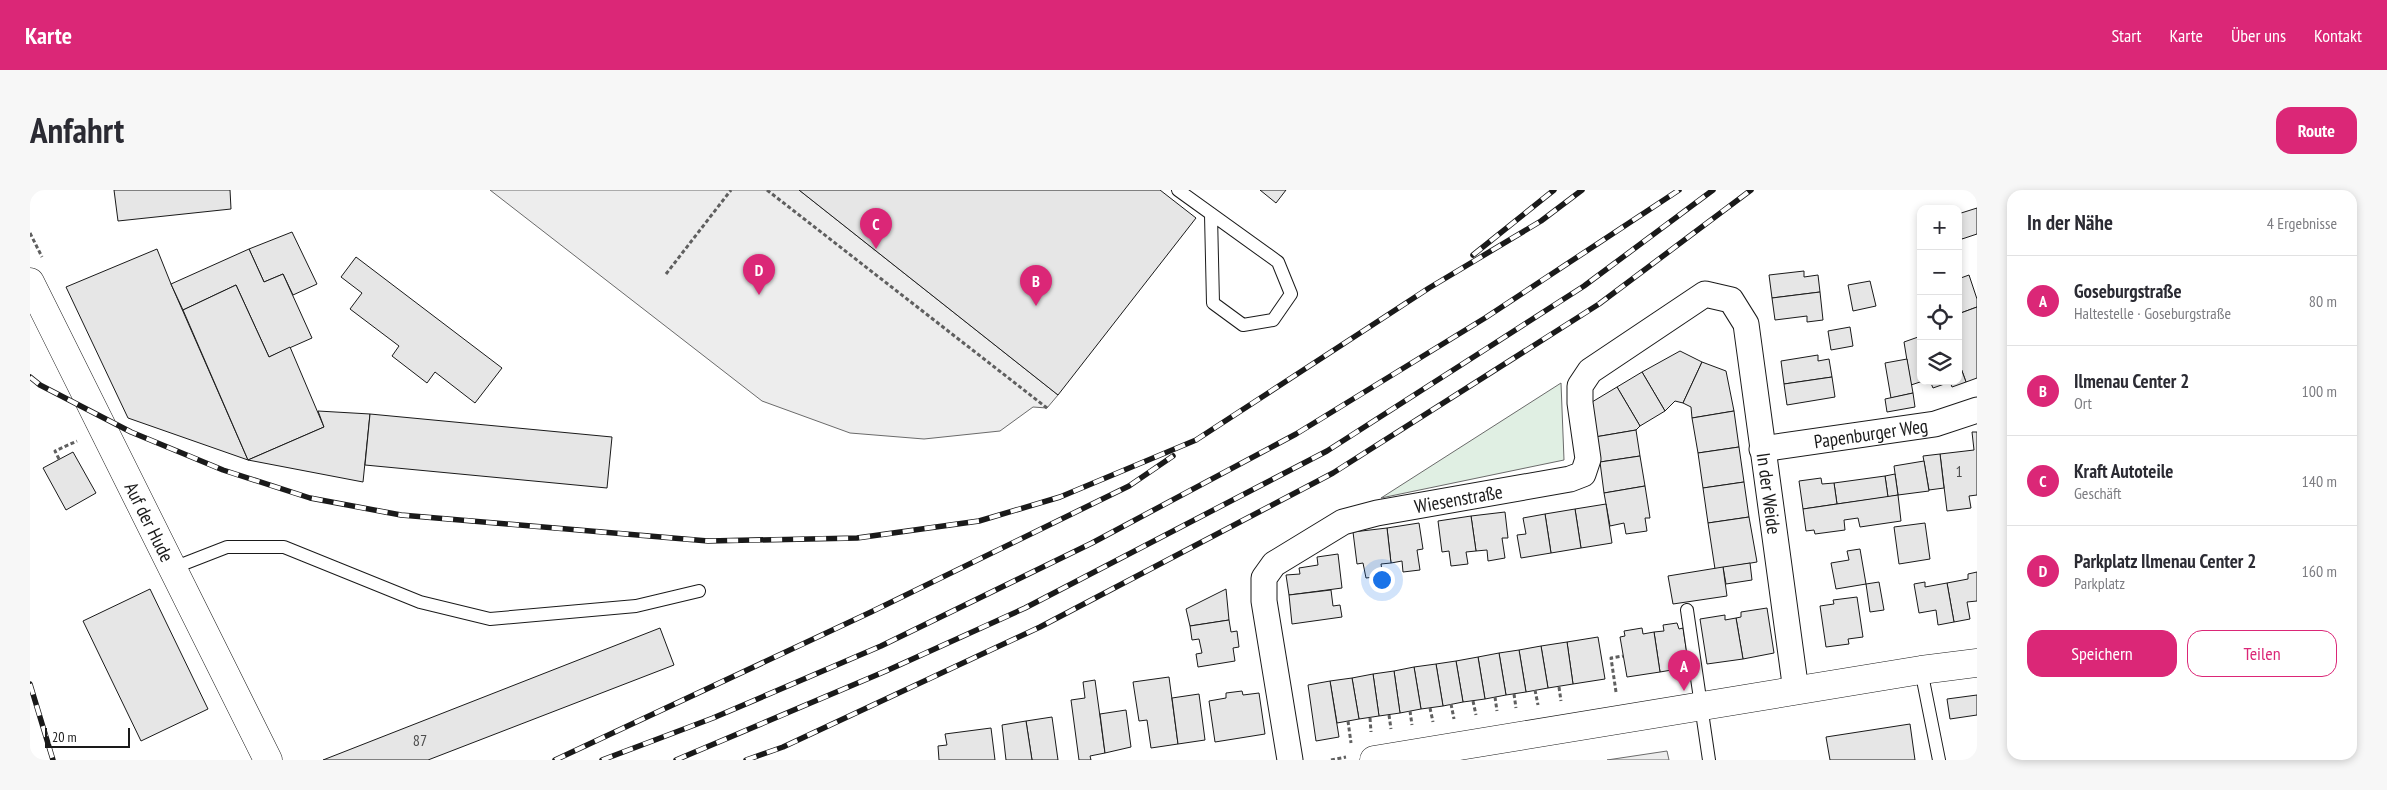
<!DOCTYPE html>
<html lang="de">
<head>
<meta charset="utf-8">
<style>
  body { margin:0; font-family:"PT Sans Narrow",sans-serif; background:#f7f7f7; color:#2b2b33 }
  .controls { position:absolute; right:15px; top:15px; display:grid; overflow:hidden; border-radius:10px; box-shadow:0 2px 8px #0003 }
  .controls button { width:45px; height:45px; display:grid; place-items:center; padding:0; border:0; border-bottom:1px solid #e1e1e2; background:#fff; color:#2b2b33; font:25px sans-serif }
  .scale { position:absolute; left:15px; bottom:12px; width:85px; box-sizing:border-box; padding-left:5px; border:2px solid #1a1a1a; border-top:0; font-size:14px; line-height:18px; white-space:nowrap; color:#1a1a1a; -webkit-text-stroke:4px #fff; paint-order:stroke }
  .you { position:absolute; left:1351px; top:389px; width:18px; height:18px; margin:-12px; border:4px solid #fff; border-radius:50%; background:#1a73e8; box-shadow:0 0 0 8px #1a73e833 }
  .badge { display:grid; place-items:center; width:32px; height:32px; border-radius:50%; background:#db2777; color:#fff; font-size:16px; font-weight:700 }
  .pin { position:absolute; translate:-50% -41px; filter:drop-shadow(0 1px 2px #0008) }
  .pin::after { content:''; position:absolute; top:26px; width:18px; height:15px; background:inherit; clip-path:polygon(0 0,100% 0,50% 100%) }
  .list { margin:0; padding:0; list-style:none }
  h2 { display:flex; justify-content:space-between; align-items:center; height:65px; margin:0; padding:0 20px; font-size:21px }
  h2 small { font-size:16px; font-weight:400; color:#7c7c81 }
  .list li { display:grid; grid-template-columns:32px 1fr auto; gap:15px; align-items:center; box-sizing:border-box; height:90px; padding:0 20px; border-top:1px solid #e1e1e2 }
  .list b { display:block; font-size:19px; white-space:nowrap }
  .list p { margin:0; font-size:16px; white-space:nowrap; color:#7c7c81 }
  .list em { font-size:16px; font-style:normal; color:#7c7c81 }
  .actions { display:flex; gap:10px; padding:15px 20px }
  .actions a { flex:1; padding:11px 0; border:1px solid #db2777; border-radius:15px; text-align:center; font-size:18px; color:#db2777 }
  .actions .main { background:#db2777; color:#fff }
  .icon { flex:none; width:28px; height:28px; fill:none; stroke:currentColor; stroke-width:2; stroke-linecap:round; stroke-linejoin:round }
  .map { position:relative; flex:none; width:1947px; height:570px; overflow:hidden; border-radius:15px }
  header { display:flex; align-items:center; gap:30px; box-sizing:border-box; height:70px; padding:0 25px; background:#db2777; color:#fff }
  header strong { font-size:24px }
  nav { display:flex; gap:28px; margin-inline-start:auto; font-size:18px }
  .intro { display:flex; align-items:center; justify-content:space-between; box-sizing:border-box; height:120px; padding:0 30px }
  h1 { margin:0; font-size:35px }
  .button { padding:12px 22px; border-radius:15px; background:#db2777; color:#fff; font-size:18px; font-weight:700 }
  main { display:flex; gap:30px; padding:0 30px }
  aside { flex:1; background:#fff; border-radius:15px; box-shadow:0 2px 8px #0003 }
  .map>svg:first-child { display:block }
</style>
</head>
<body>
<header>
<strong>Karte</strong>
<nav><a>Start</a><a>Karte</a><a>Über uns</a><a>Kontakt</a></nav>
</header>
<div class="intro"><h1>Anfahrt</h1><a class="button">Route</a></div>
<main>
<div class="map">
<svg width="1947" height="570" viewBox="0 0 1947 570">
  <rect width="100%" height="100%" fill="#fff"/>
  <polygon fill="#e0efe3" stroke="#6a6a6a" points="1531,193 1534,270 1351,308"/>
  <g fill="#ededed" stroke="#6a6a6a">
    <polygon points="460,0 769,0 1028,205 1017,218 1003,217 970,241 894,249 820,243 732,211"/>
    <polygon points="1637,561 1639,570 1577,570"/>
  </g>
  <g fill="#e6e6e6" stroke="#1a1a1a">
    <polygon points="84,0 200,0 201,19 88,31"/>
    <polygon points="769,0 1130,0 1166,28 1028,205"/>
    <polygon points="1230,0 1256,0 1246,13"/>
    <polygon points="1947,18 1947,44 1932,49 1928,37 1928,24"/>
    <polygon points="262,42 287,94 263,105 253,84 234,92 219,59"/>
    <polygon points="127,59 141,94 218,270 98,228 36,97"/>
    <polygon points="219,59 234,92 253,84 282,148 239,167 206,95 153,120 141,94"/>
    <polygon points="326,67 472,178 445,213 405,182 397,193 362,166 369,156 320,119 332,103 311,87"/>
    <polygon points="1774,81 1774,87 1788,85 1790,102 1742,108 1739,85"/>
    <polygon points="1939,85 1947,109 1947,117 1928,124 1928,89"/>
    <polygon points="1840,91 1846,116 1823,121 1818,95"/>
    <polygon points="206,95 239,167 260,157 294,237 218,270 153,120"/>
    <polygon points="1790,102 1793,130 1777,132 1777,126 1745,130 1742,108"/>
    <polygon points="1947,117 1947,188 1936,192 1928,170 1928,124"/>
    <polygon points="1820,137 1823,156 1801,160 1798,141"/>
    <polygon points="1891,146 1891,191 1893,191 1881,195 1874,152"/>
    <polygon points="1650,161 1672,172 1653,213 1645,211 1635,221 1612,182"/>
    <polygon points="1788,165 1788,171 1799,169 1802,187 1754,194 1751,171"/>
    <polygon points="1877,169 1883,203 1861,208 1855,173"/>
    <polygon points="1928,170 1936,192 1922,197 1920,192 1903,198 1900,191 1928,191"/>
    <polygon points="1672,172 1696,181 1704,221 1662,228 1661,217 1653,213"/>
    <polygon points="1612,182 1635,221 1610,236 1587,197"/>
    <polygon points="1802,187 1805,207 1757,215 1754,194"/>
    <polygon points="1587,197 1610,236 1606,240 1565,247 1562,212"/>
    <polygon points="1883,203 1885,217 1857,222 1855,209"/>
    <polygon points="288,221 340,224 333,292 218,270 294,237"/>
    <polygon points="1704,221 1709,257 1668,263 1662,228"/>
    <polygon points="340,224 582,247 577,298 335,275"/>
    <polygon points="1606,240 1610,266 1570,272 1565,247"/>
    <polygon points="1942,242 1947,242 1947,305 1939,306 1941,318 1917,321 1910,264 1944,260"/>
    <polygon points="1709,257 1714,292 1673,298 1668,263"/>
    <polygon points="43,262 66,303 36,320 13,278"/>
    <polygon points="1910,264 1914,298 1899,300 1893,266"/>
    <polygon points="1610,266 1615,296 1574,303 1570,272"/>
    <polygon points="1894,271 1899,301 1868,305 1864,276"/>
    <polygon points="1865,284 1868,305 1858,307 1855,286"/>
    <polygon points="1855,286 1858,307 1807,314 1804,293"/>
    <polygon points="1791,288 1792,294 1804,293 1807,314 1773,319 1769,291"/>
    <polygon points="1714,292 1719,327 1678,333 1673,298"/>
    <polygon points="1615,296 1620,328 1615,328 1617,341 1596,344 1594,333 1580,336 1574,303"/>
    <polygon points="1868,305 1871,331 1830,337 1828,328 1814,330 1815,340 1785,344 1784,340 1776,341 1773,319"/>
    <polygon points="1576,314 1582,353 1551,358 1545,319"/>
    <polygon points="1545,319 1551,358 1521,363 1515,324"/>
    <polygon points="1475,322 1478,348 1472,348 1475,368 1458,371 1457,360 1446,361 1441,326"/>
    <polygon points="1515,324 1521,363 1491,368 1487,345 1496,344 1493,328"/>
    <polygon points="1441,326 1446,361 1436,362 1438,374 1421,376 1419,361 1412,362 1408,331"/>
    <polygon points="1719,327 1727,372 1685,379 1678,333"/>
    <polygon points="1389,333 1393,359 1387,360 1390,380 1373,382 1372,371 1361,373 1357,338"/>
    <polygon points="1895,333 1900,369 1869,374 1864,337"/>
    <polygon points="1357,338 1361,373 1351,374 1353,386 1336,388 1333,373 1327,374 1323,342"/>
    <polygon points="1830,359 1836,394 1806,399 1801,373 1819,370 1817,361"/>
    <polygon points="1308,364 1312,398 1259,405 1256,385 1270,384 1269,378 1288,375 1287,367"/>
    <polygon points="1720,373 1722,390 1696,394 1693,377"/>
    <polygon points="1693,377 1697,406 1643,414 1638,386"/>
    <polygon points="1947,382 1947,411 1937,412 1940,429 1924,432 1917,393 1938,389 1938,384"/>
    <polygon points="1849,392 1854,420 1840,422 1836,394"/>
    <polygon points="1895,392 1895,397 1917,393 1924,432 1908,435 1906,420 1889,423 1884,394"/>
    <polygon points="120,399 178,519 111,551 53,431"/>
    <polygon points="1196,399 1199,430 1160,436 1156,419"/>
    <polygon points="1301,400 1303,416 1310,415 1312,427 1262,434 1259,405"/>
    <polygon points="1827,407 1833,447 1818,449 1819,454 1796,457 1790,416 1804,414 1803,410"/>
    <polygon points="1737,418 1744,463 1713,469 1706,428 1711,427 1711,422"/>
    <polygon points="1695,425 1695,430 1706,428 1713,469 1677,474 1670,429"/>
    <polygon points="1199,430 1201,442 1207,441 1209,457 1203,458 1205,471 1168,477 1166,464 1172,463 1169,449 1162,450 1160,436"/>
    <polygon points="1647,433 1649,439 1653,438 1659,477 1630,482 1624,442 1634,441 1633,435"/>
    <polygon points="630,438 644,475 398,570 293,570"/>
    <polygon points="1612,438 1613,444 1624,442 1630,482 1597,487 1590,447 1595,446 1594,441"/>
    <polygon points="1568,447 1575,489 1543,494 1537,452"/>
    <polygon points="1537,452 1543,494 1518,498 1511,456"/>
    <polygon points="1511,456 1518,498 1496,502 1489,460"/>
    <polygon points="1489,460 1496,502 1476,505 1469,463"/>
    <polygon points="1469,463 1476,505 1455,509 1448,467"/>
    <polygon points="1448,467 1455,509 1433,512 1426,471"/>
    <polygon points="1426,471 1433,512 1413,516 1406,474"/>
    <polygon points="1406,474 1413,516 1391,519 1384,477"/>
    <polygon points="1384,477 1391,519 1370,523 1364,481"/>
    <polygon points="1364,481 1370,523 1349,526 1343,484"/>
    <polygon points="1343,484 1349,526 1329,529 1322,488"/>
    <polygon points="1139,487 1148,554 1121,558 1117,530 1109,531 1103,492"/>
    <polygon points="1322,488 1329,529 1307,533 1300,491"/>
    <polygon points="1065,490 1075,563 1060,566 1061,570 1049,570 1041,510 1055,508 1053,492"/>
    <polygon points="1300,491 1309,547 1286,551 1278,495"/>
    <polygon points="1212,501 1213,505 1229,503 1235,544 1185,552 1179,511 1196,508 1196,503"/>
    <polygon points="1169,504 1175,550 1148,554 1142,508"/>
    <polygon points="1947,505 1947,525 1920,529 1917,509"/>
    <polygon points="1096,520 1101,557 1075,563 1070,524"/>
    <polygon points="1022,527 1028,570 1002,570 996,531"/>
    <polygon points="996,531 1002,570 976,570 972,535"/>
    <polygon points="1880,534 1885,570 1800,570 1796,547"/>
    <polygon points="961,538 965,570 909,570 908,556 917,555 915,544"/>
  </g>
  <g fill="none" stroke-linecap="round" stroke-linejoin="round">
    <g stroke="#1a1a1a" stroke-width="14">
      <g id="lane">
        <polyline points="1148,0 1248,72 1261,104 1243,130 1213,135 1183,113 1181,25"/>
        <polyline points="143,378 197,357 254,357 390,412 460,429 606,416 669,401"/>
        <polyline points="1657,420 1679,570"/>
        <polyline points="1891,480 1909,570"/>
      </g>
    </g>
    <g stroke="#1a1a1a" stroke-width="27">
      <g id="street">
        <path id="s1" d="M1732,259L1905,234L1947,220"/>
        <path id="s2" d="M1260,570L1234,411V388L1244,374L1313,332L1347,323L1540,289L1553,284L1558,269L1550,213V196L1560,181L1675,104L1701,110L1716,134L1766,501"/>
      </g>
    </g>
    <g stroke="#1a1a1a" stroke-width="29">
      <g id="secondary">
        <path id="s3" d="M0,92L238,570"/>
        <polyline points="1344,570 1891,480 1947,473"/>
      </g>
    </g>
    <g stroke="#5f5f5f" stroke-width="3" stroke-dasharray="4 2.5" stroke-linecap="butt">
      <polyline points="737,0 1017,218"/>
      <polyline points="0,43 12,67"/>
      <polyline points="636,84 701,0"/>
      <polyline points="29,269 25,261 47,251"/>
      <polyline points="1529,497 1531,511"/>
      <polyline points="1505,500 1508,515"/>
      <polyline points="1586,502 1581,468 1593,466"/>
      <polyline points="1484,504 1486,518"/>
      <polyline points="1465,507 1467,521"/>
      <polyline points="1443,511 1446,525"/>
      <polyline points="1421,514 1424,529"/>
      <polyline points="1400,518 1403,532"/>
      <polyline points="1380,521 1382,535"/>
      <polyline points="1359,525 1361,539"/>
      <polyline points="1340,528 1341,542"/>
      <polyline points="1318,531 1321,553"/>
      <polyline points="1301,570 1316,567"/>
    </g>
    <use href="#lane" stroke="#fff" stroke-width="12"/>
    <use href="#street" stroke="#fff" stroke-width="25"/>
    <use href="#secondary" stroke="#fff" stroke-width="28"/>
    <g stroke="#1a1a1a" stroke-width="5.5">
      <g id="rail">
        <polyline points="1443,65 1524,0"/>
        <polyline points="0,187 10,195 101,242 193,280 280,308 371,325 678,351 827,348 949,331 1030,307 1166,250 1399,98 1511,31 1552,0"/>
        <polyline points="0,494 23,570"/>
        <polyline points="525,570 841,422 1099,296 1143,266"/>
        <polyline points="572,570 683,528 851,456 1062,353 1266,244 1455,128 1649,0"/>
        <polyline points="646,570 856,481 995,418 1297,261 1554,96 1683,0"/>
        <polyline points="716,570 753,557 1010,437 1303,283 1569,114 1721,0"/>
      </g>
    </g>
    <use href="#rail" stroke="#fff" stroke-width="4" stroke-dasharray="11" stroke-linecap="butt"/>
  </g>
  <g text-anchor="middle" stroke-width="4" stroke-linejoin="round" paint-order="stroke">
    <g font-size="16" fill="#4d4d4d">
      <text x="1929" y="287">1</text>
      <text x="390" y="556">87</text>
    </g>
    <g font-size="19" fill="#1a1a1a" stroke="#fff">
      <text dy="7" stroke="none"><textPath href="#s1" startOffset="110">Papenburger Weg</textPath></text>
      <text dy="7" stroke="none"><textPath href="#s2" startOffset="999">In der Weide</textPath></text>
      <text dy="7" stroke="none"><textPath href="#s2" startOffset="400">Wiesenstraße</textPath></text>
      <text dy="7" stroke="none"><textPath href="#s3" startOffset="268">Auf der Hude</textPath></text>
    </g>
  </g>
</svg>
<div class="controls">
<button>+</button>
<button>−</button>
<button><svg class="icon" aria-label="locate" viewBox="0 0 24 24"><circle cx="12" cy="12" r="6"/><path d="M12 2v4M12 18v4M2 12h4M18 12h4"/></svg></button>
<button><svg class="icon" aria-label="layers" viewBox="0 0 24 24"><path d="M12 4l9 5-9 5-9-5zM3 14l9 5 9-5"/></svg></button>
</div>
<div class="scale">20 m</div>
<div class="you"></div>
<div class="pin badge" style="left:1654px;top:501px">A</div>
<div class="pin badge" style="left:1006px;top:116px">B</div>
<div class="pin badge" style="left:846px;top:59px">C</div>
<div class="pin badge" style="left:729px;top:105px">D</div>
</div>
<aside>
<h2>In der Nähe<small>4 Ergebnisse</small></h2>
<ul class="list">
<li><span class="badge">A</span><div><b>Goseburgstraße</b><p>Haltestelle · Goseburgstraße</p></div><em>80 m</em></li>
<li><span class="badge">B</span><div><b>Ilmenau Center 2</b><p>Ort</p></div><em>100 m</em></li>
<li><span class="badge">C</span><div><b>Kraft Autoteile</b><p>Geschäft</p></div><em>140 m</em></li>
<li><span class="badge">D</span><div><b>Parkplatz Ilmenau Center 2</b><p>Parkplatz</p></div><em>160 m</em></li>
</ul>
<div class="actions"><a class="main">Speichern</a><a>Teilen</a></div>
</aside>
</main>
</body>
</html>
